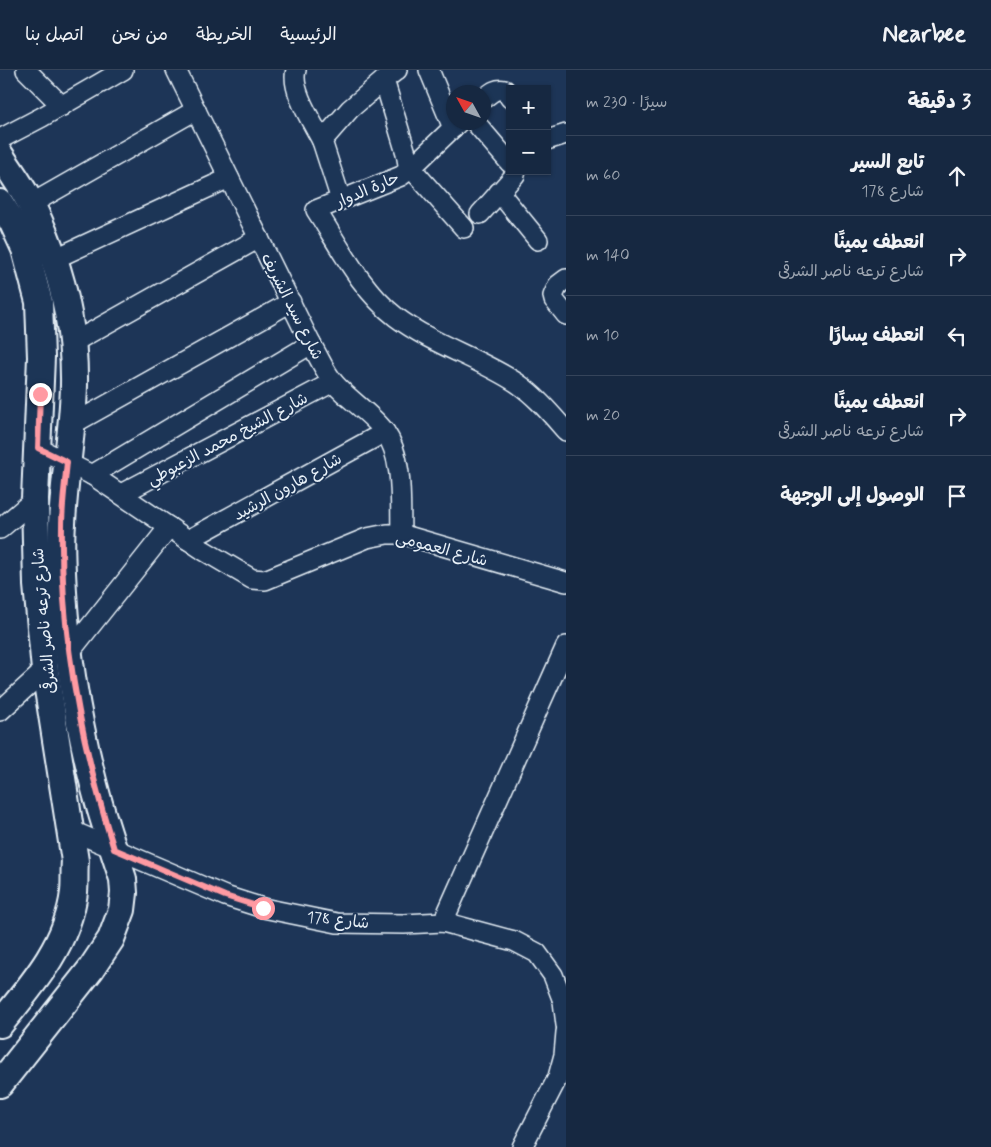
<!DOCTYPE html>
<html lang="ar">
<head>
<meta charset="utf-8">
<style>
  body { margin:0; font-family:Mynerve,"Playpen Sans Arabic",sans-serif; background:#23344c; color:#f1f3f6; direction:rtl }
  .controls { position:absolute; right:15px; top:15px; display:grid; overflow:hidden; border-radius:0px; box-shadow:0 1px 4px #0004 }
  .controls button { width:45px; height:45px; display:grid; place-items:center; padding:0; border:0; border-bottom:1px solid #35445a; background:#162841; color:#f1f3f6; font:25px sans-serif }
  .compass { position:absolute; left:446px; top:15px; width:45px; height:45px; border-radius:50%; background:#162841; box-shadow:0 1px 4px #0004; rotate:310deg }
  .stop { position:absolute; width:15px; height:15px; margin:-11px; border:4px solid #ff9aa2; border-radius:50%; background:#fff }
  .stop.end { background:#ff9aa2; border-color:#fff; box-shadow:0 1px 5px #0008 }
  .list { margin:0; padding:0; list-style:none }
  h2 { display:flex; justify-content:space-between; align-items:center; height:65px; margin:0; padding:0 20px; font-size:21px }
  h2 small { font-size:16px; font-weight:400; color:#9ea6b1 }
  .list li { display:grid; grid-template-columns:32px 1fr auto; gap:15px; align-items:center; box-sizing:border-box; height:80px; padding:0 20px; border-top:1px solid #35445a }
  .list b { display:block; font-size:19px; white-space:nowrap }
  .list p { margin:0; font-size:16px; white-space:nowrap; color:#9ea6b1 }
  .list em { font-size:16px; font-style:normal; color:#9ea6b1 }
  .icon { flex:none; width:28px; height:28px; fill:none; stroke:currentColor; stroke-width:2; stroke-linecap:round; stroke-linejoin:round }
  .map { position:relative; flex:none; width:566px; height:1077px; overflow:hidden; direction:ltr }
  header { display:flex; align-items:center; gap:30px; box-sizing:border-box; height:70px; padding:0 25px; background:#162841; border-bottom:1px solid #35445a }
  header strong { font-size:24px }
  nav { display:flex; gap:28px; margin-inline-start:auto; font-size:18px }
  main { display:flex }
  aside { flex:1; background:#162841 }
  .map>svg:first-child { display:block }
</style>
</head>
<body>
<header>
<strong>Nearbee</strong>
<nav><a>الرئيسية</a><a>الخريطة</a><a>من نحن</a><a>اتصل بنا</a></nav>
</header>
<main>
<aside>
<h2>3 دقيقة<small>سيرًا · 230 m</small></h2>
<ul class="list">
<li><svg class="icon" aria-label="ahead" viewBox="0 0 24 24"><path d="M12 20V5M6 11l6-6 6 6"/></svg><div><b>تابع السير</b><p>شارع 178</p></div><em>60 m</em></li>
<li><svg class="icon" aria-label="right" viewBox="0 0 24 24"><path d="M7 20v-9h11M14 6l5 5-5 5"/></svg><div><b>انعطف يمينًا</b><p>شارع ترعه ناصر الشرقى</p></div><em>140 m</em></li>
<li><svg class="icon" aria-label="left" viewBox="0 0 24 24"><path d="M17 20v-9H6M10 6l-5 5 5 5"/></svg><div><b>انعطف يسارًا</b></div><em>10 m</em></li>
<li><svg class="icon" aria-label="right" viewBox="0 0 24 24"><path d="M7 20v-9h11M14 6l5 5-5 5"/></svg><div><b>انعطف يمينًا</b><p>شارع ترعه ناصر الشرقى</p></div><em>20 m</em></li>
<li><svg class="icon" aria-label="arrive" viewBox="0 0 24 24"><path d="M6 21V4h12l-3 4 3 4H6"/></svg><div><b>الوصول إلى الوجهة</b></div></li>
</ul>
</aside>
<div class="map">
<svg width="566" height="1077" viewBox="0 0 566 1077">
  <rect width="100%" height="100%" fill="#1d3557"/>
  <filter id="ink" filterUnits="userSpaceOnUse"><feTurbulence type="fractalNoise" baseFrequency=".02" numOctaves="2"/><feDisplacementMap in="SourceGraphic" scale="10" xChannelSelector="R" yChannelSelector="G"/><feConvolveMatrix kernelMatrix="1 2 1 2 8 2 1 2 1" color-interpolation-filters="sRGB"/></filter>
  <g filter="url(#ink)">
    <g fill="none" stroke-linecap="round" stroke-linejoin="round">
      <g stroke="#e8f1f8" stroke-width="22">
        <g id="street">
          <polyline points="26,0 62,36"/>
          <path d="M176,0L311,274C319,287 325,303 335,314C349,330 373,345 385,362C404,388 400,433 401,464"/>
          <path d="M296,0C290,20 313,53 322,71"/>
          <polyline points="397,0 384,10 406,83 409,100"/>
          <polyline points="429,0 453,58"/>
          <path d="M483,29C491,23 495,18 505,20L510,28"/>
          <path d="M459,52L409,100L401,106L316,140C340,177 361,220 396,247C433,275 479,288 517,313C536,326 551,344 566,361"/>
          <polyline points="475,52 510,93"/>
          <polyline points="0,69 42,47 123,0"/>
          <polyline points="547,70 566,64"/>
          <polyline points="411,98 464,158"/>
          <polyline points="499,122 538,170"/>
          <polyline points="341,130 322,71 350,39 384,10"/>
          <polyline points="31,134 196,40"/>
          <polyline points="480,144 515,105 516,101"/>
          <polyline points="54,189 229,108"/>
          <polyline points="566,209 558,215 553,226 554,230 566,245"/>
          <polyline points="72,273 259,168"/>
          <polyline points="71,355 291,232"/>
          <polyline points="38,378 92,405 203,480 252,509 265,510 367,468 387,464 401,464 566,512"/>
          <polyline points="92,405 311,274"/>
          <polyline points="121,424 333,312"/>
          <polyline points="0,459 35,429"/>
          <polyline points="188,470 385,362"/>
          <polyline points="69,583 169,457"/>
          <polyline points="0,641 45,600"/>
          <polyline points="70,760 225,826 263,838 337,853 404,854 443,852 514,871 537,883 553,905 563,931 566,955"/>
          <polyline points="443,852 566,576"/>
          <polyline points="522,1077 558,1007 564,985 566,962"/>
        </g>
      </g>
      <g stroke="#e8f1f8" stroke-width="30">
        <g id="secondary">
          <path d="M0,85C11,102 23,118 32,136C59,191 75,253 74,315C73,361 64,407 62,454C60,476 62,499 63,522C67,587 78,652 94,715C102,747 113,778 123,809L124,823L122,840L111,869L91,899L0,1014"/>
          <path d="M0,133L13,153L25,179L39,232L41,287L35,429L37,515L45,600L75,791C74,801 75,812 74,822C68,874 32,915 0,954"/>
        </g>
      </g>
      <use href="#street" stroke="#1d3557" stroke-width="19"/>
      <use href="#secondary" stroke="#1d3557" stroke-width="26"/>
    </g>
  </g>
  <g fill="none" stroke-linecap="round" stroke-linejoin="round" filter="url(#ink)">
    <path stroke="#ff9aa2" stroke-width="6" d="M40,324L38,378L67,392C65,413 62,435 62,457C60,568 81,674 114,779L225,826L263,838"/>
  </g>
  <g text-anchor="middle" stroke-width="4" stroke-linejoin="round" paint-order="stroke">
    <g font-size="16" fill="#e8f1f8" stroke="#1d3557">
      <text transform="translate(367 119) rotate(-23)" y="6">حارة الدوار</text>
      <text transform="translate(293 236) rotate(63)" y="6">شارع سيد الشريف</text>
      <text transform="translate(227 368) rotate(-28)" y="6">شارع الشيخ محمد الزعبوطي</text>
      <text transform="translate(287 416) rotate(-29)" y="6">شارع هارون الرشيد</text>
      <text transform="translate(442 478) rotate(15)" y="6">شارع العمومى</text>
      <text transform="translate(43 551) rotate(-95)" y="6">شارع ترعه ناصر الشرقى</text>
      <text transform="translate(338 849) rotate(6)" y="6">شارع 178</text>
    </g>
  </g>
</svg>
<div class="controls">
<button>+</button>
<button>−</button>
</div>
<svg class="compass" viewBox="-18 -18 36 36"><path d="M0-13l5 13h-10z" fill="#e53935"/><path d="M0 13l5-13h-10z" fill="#9ea6b1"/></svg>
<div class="stop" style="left:263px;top:838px"></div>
<div class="stop end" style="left:40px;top:324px"></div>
</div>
</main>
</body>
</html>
